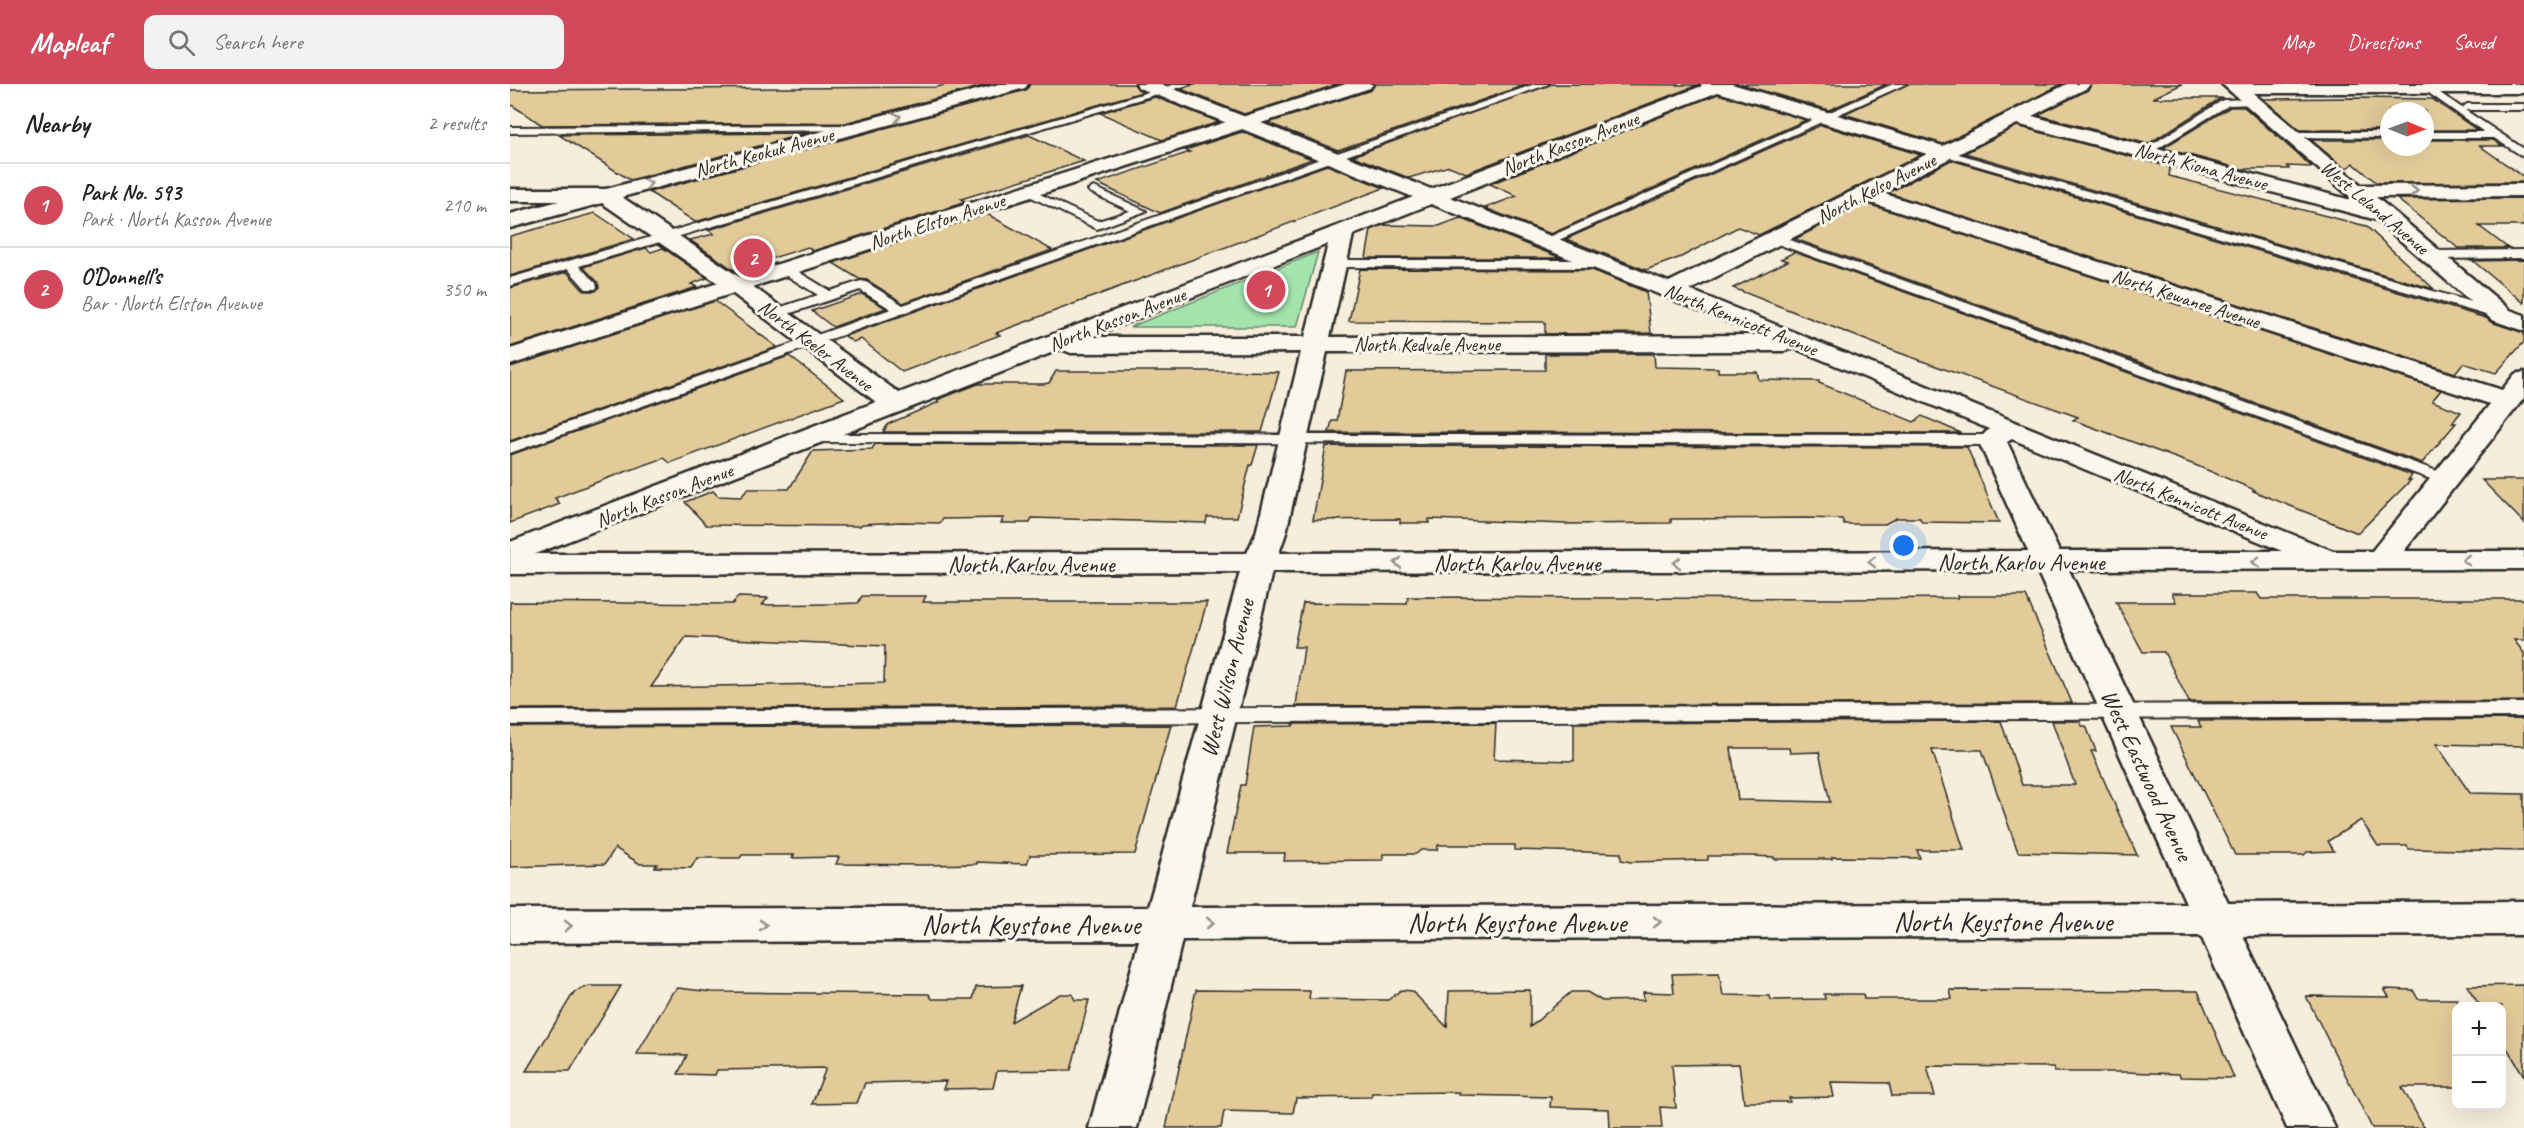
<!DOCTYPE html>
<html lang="en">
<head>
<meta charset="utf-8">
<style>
  body { margin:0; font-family:Caveat,sans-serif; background:#f2f2f2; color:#222 }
  .controls { position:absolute; right:18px; bottom:18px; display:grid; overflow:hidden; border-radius:12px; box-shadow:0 6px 24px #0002 }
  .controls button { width:54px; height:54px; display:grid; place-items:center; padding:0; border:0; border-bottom:2px solid #e0e0e0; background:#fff; color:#222; font:30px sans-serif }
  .compass { position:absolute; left:1870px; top:18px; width:54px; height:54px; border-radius:50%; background:#fff; box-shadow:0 6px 24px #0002; rotate:91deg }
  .you { position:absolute; left:1394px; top:462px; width:21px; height:21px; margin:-15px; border:4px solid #fff; border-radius:50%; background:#1a73e8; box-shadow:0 0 0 9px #1a73e833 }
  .badge { display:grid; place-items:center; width:39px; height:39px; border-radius:50%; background:#d1495b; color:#fff; font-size:20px; font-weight:700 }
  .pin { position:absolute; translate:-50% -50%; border:3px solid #fff; box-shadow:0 2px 6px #0006 }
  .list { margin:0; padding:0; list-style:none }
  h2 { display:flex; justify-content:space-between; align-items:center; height:78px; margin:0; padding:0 24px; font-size:26px }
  h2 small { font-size:20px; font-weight:400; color:#767676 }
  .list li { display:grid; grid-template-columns:39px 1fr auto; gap:18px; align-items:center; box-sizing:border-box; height:84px; padding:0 24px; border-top:2px solid #e0e0e0 }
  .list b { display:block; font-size:22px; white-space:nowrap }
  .list p { margin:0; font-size:20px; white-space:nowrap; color:#767676 }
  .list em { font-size:20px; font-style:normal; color:#767676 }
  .icon { flex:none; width:33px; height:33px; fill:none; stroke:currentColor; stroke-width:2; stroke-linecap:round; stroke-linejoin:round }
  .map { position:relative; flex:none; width:2014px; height:1044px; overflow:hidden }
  header { display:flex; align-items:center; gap:36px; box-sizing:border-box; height:84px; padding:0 30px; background:#d1495b; color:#fff }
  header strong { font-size:28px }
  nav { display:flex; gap:33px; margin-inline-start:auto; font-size:21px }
  .search { width:420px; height:54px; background:#f2f2f2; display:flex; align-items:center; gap:15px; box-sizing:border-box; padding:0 21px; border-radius:12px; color:#767676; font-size:22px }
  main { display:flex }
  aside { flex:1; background:#fff }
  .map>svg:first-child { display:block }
</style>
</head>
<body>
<header>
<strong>Mapleaf</strong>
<div class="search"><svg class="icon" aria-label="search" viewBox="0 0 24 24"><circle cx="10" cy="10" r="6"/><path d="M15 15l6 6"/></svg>Search here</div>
<nav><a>Map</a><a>Directions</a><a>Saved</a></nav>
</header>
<main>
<aside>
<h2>Nearby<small>2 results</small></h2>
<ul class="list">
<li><span class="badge">1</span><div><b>Park No. 593</b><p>Park · North Kasson Avenue</p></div><em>210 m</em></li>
<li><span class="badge">2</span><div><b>O’Donnell’s</b><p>Bar · North Elston Avenue</p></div><em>350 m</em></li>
</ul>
</aside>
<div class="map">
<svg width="2014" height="1044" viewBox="0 0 2014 1044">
  <rect width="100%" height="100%" fill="#f6eedb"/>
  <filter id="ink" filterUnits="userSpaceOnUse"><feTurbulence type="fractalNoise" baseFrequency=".0167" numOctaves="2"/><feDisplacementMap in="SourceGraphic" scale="12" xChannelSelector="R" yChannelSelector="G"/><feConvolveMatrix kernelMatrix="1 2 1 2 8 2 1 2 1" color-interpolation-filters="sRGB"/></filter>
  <g filter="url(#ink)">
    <polygon fill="#a3e4ad" stroke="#67886c" stroke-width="1.5" points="808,168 787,243 620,243"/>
    <g fill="#e3cb99" stroke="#2b2b2b" stroke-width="1.5" fill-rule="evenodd">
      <polygon points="438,0 480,0 335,39 32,41 0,20 0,6 427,3"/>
      <polygon points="520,0 624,0 632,8 185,138 139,108 516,6"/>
      <polygon points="683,0 829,0 734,30 671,5"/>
      <polygon points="865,0 1018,0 828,66 758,39 861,6"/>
      <polygon points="1041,0 1188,1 956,89 939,82 899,94 843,72"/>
      <polygon points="1230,0 1377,0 1319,26"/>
      <polygon points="1398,0 1552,0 1433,60 1334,30"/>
      <polygon points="1582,0 1672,0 1643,14 1711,14 1638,60 1528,31 1578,6"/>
      <polygon points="1208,10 1296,36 1041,150 975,124 1007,112 980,100"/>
      <polygon points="645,13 709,38 652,56 590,29"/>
      <polygon points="1845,14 1922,15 1967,46 1915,46 1915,27 1879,27 1879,46 1790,46 1753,15"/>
      <polygon points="1720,23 1734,23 1802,83 1777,82 1779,85 1731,85 1653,64"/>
      <polygon points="1311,41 1411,71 1249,151 1228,143 1171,173 1136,186 1056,155"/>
      <polygon points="1507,42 1663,84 1660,84 1659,92 1856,142 1924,205 1455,69"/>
      <polygon points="732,48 802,75 650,129 587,99 680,68 675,66"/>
      <polygon points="298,49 120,96 49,51"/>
      <polygon points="519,51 574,77 451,115 456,118 303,167 298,163 224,186 180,156 204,150 198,146"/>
      <polygon points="1801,56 1879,56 1879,63 1915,63 1915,56 1983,56 1992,62 1970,62 2014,93 2014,98 1867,99 1843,79 1839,83 1833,83"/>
      <polygon points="1441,76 1976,234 1981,238 2014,249 2014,258 1986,289 1953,279 1945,289 1378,109"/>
      <polygon points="817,81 874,104 486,249 490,251 392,288 351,255 343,258 335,252"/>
      <polygon points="2014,114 2014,142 1969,142 1998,164 1948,164 1887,115"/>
      <polygon points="1355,119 1931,306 1922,317 1951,328 1942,339 1946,339 1912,379 1285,155"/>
      <polygon points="85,129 124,155 0,192 0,152"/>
      <polygon points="477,130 542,166 393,219 357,196 349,195 323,179"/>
      <polygon points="950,134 1051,174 856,174 861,146 873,141 929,142"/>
      <polygon points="136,164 141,168 153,164 197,194 181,200 187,203 0,263 0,204 57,188 74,207 86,207 89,203 88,198 73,183"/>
      <polygon points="1284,168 1902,391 1898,396 1901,396 1848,449 1743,407 1745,406 1685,381 1563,336 1568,333 1376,264 1223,204 1278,177 1271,175"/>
      <polygon points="2014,176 2014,219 1963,177"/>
      <polygon points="850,185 1082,186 1136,208 1141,249 1035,250 1035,238 839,237"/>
      <polygon points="352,210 376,224 323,243 302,227"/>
      <polygon points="205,217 267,263 0,357 0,283"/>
      <polygon points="1035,270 1144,270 1145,283 1208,284 1208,288 1247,288 1249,296 1309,297 1309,299 1404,338 1412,332 1451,349 819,348 822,337 827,337 836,287 1035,286"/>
      <polygon points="279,272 334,314 160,379 154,374 98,394 45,414 50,420 0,439 0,371"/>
      <polygon points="546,287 732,287 769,288 752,348 373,348 378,340 429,318 427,316 468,300 533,300 539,299"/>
      <polygon points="365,360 748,361 742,381 740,381 727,433 697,433 696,439 522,434 520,439 491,439 494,434 433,435 430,439 391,438 352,440 350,442 196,441 175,418 203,407 208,412 231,413 238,405 279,405 303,367 362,365"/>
      <polygon points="816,362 1457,363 1489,439 1412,438 1410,434 1386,434 1375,440 1334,440 1332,435 1295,434 1161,435 1161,439 1057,440 919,435 919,439 890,439 890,435 803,436"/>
      <polygon points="1972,396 2014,396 2014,439"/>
      <polygon points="1662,509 1747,509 1751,515 2014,515 2014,556 2004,556 2014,569 2014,617 1679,618 1654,568 1633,568 1606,518 1666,518"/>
      <path d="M352,512H416L413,518H697L667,622L0,625V518L222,520L228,513L258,514L252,521L319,520L348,519ZM176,553L375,562L374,599L141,603Z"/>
      <polygon points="1447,512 1516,512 1562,619 786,622 794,563 784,563 793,519 897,520 898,513 1331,515 1448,514"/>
      <polygon points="2014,635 2014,662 1926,660 1960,709 2014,710 2014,767 1899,765 1897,762 1868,762 1851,736 1818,757 1824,767 1797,768 1794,771 1725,771 1661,643 1691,643 1688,637"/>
      <path d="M1491,637L1512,701H1565L1542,637H1570L1572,642H1576L1586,667H1581L1627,771L1508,768L1472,666H1422L1454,766H1407L1410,774L1322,773V775H1264V773L1242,772H1198V776L1121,778L1111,776V769L1005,766V761H928L927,766H911L906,770H873V776L774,777L775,769H717L731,701H735L744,643L783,642V640L986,639L984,675L1064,677V639ZM1221,664H1279L1280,669L1309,668L1320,718L1228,716Z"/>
      <polygon points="661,641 625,770 520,771 517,780 467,778 467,780 416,781 326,780 329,773 282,774 284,771 232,771 230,774 187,774 181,784 145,783 147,780 130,780 105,764 95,780 0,783 0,643"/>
      <polygon points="1209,889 1213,911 1260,912 1261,916 1315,915 1314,910 1353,910 1354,915 1442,915 1440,906 1688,907 1724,994 1671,993 1669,990 1615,988 1545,988 1544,983 1417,982 1425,1012 1382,1012 1379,999 1321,998 1324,1013 1279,1014 1280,1018 1234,1018 1229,980 1162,981 1166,1024 1150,1023 1152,1044 1100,1044 1099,1025 1040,1023 1041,1013 948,1011 949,1008 862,1009 861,1013 786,1014 783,1029 714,1027 711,1044 656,1044 686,906 800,907 799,915 878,916 891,906 902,907 937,943 939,907 1020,906 1020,943 1061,908 1077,908 1092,917 1134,916 1133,908 1164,909 1162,890"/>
      <polygon points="2014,901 2014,992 1992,956 1992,922 1970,922 1957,902"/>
      <polygon points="79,902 111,902 60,987 16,987 64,908"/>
      <polygon points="511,902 501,938 550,910 562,910 565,916 579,916 561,986 487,987 483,1004 433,1005 436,997 355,999 347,1019 302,1020 316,984 207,986 205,991 168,990 177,971 127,970 162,909 168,904 202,908 419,910 422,915 463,915 466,903"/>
      <polygon points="1874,905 1903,906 1908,915 1947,915 1947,1003 1892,1003 1914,1044 1862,1044 1796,912 1879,913"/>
    </g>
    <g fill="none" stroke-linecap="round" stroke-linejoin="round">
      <g stroke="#2b2b2b" stroke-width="4">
        <g id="service">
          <polygon points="666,0 681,0 69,182 86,199 87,202 86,205 76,205 58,185 0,202 0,194"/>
          <polygon points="1025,0 1039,0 0,369 0,359 381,225 350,206 269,233 259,233 257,230 259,227 308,211 271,188 269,185 271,182 279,182 320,207 351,197 356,198 393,221"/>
          <polygon points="1383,0 1396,0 1040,160 1032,160 1030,157"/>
          <polygon points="1906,0 1917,0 1952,24 1957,20 2014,20 2014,26 1955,26 2014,65 2014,73 1984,54 1915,54 1915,48 1974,48"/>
          <polygon points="1741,15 1746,18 1745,20 1719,21 1639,70 1631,70 1630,68 1713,16"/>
          <polygon points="345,41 350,44 349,46 0,49 0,43"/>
          <polygon points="1780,48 1879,48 1879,54 1776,53 1775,51"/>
          <polygon points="1435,66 1996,228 1998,231 1991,235 1986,234 1431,71 1430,69"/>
          <polygon points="584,103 636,127 587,145 511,108 517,105 521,106 588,137 620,127 580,108 578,106"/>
          <polygon points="1266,151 1941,392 1943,395 1935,400 1929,398 1262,158 1262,152"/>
          <polygon points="2014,166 2014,174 1921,175 1915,171 1921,167"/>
          <polygon points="824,176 1092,176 1098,180 1092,184 820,183 818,180 820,177"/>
          <polygon points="299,350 1482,351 1490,356 1482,361 294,358 291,355"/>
          <polygon points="2014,619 2014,633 0,641 0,627"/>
        </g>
      </g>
      <g stroke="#2b2b2b" stroke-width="5">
        <path id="minor" d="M489,0H518L515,4L112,113L234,196L389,309L903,113L629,4L626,0H651L921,105L1192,2L1190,0H1222L1433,62L1557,0H1580L1577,4L1522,32L1845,117L1712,0H2014V9H1743L1851,101L2014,100V112L1866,113L2000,226L2014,231V247L1982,236L1867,136L1507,40L1372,109L1992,306L2005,290L2014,288V314L1894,467H2014V485L1559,486L1718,819L2014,817V851L1733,852L1825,1044H1777L1691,852L672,856L627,1044H579L629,856L0,859V825L638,823L730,488L0,490V458L366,318L218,206L92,119L0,144V130L49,117H0V105H96ZM1208,8L1417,70L1159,198L940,113ZM1355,117L1980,320L1862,467H1823L1180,206ZM921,120L1252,251L820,253L843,151ZM818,160L795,253H580ZM1284,264L1479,345L1468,356L1518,467L769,469L776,449L817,268L1274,267ZM551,265L561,269L791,268L746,449L737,469L25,470ZM1502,355L1772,467H1549L1497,358ZM1527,486L1676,819L680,823L762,488Z"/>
      </g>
      <g stroke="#2b2b2b" stroke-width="5">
        <polygon id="secondary" points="836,0 863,0 860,4 0,281 0,265"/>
      </g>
      <use href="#service" fill="#fbf7ec" fill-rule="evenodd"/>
      <use href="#minor" fill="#fbf7ec" fill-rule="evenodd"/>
      <use href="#secondary" fill="#fbf7ec" fill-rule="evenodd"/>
    </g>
    <defs><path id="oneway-chevron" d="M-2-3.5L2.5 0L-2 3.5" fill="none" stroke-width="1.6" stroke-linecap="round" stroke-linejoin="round" transform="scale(1.5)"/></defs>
    <g stroke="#93918c">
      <use href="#oneway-chevron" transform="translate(387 33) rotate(-15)"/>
      <use href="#oneway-chevron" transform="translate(138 100) rotate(-15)"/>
      <use href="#oneway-chevron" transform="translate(1904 107)"/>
      <use href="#oneway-chevron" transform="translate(1956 476) rotate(179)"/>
      <use href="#oneway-chevron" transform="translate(1362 478) rotate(180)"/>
      <use href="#oneway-chevron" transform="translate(1746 478) rotate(180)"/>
      <use href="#oneway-chevron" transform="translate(888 479) rotate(180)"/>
      <use href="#oneway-chevron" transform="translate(1167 479) rotate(180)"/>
      <use href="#oneway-chevron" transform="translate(1147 838)"/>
      <use href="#oneway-chevron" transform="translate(700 839)"/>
      <use href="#oneway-chevron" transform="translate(253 841)"/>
      <use href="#oneway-chevron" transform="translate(58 842)"/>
    </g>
  </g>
  <g text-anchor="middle" stroke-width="6" stroke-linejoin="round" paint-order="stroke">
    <g font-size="20" fill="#2b2b2b" stroke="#fbf7ec">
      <text transform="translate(1060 59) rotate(-21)" y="7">North Kasson Avenue</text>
      <text transform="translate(254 68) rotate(-15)" y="7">North Keokuk Avenue</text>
      <text transform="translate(1691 82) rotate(15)" y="7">North Kiona Avenue</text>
      <text transform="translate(1366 104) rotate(-27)" y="7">North Kelso Avenue</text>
      <text transform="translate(1865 123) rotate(40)" y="7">West Leland Avenue</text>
      <text transform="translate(427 137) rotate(-18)" y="7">North Elston Avenue</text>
      <text transform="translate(1676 214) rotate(18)" y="7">North Kewanee Avenue</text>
      <text transform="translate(607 235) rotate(-21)" y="7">North Kasson Avenue</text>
      <text transform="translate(1231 235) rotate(22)" y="7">North Kennicott Avenue</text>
      <text x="917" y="267">North Kedvale Avenue</text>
      <text transform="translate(306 261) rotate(37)" y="7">North Keeler Avenue</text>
      <text transform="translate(154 411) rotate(-21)" y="7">North Kasson Avenue</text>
      <text transform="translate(1681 419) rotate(22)" y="7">North Kennicott Avenue</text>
    </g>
    <g font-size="24" fill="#2b2b2b" stroke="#fbf7ec">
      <text x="1511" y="486">North Karlov Avenue</text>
      <text x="1007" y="487">North Karlov Avenue</text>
      <text x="521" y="488">North Karlov Avenue</text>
      <text transform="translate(717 594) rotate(-76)" y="8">West Wilson Avenue</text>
      <text transform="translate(1637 691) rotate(65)" y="8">West Eastwood Avenue</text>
    </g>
    <g font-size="28" fill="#2b2b2b" stroke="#fbf7ec">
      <text x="1493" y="847">North Keystone Avenue</text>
      <text x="1007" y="848">North Keystone Avenue</text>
      <text x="521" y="850">North Keystone Avenue</text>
    </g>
  </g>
</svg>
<div class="controls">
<button>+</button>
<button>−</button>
</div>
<svg class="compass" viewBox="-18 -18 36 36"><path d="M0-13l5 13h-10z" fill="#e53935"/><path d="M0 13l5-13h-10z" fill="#767676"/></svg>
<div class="you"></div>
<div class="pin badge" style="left:756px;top:206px">1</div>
<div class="pin badge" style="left:243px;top:174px">2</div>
</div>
</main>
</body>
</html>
